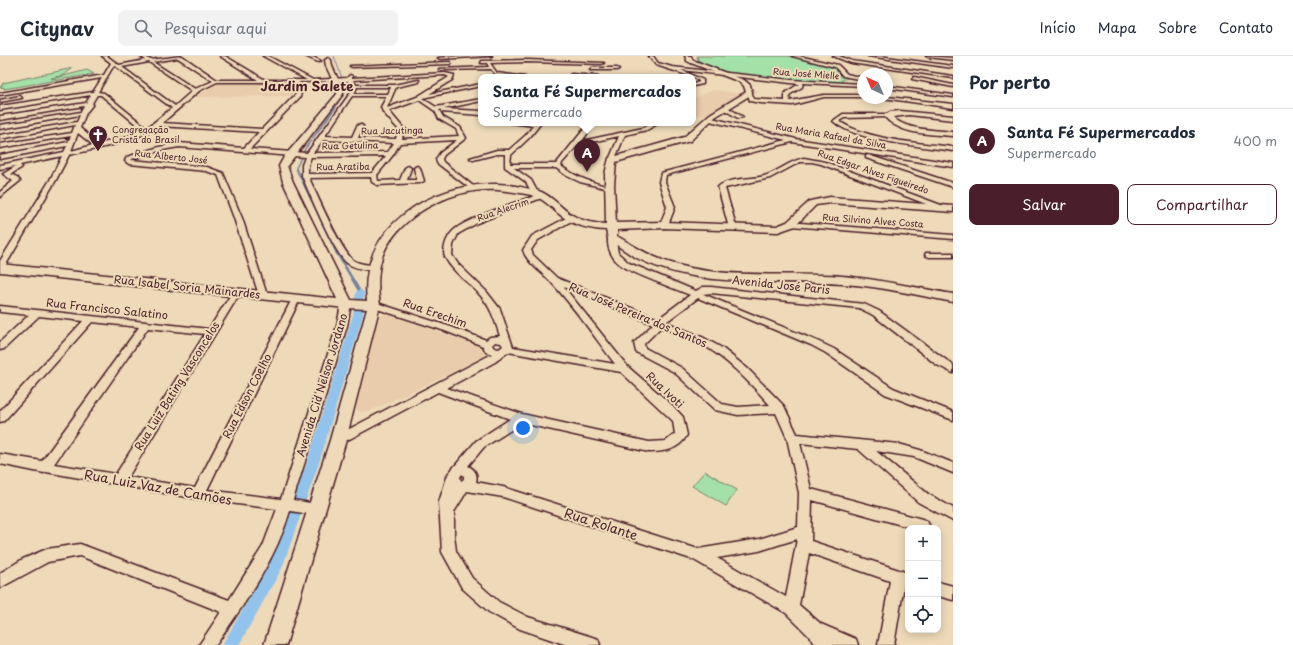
<!DOCTYPE html>
<html lang="pt">
<head>
<meta charset="utf-8">
<style>
  body { margin:0; font-family:"Playpen Sans",sans-serif; background:#f2f2f3; color:#1f2937 }
  .controls { position:absolute; right:12px; bottom:12px; display:grid; overflow:hidden; border-radius:8px; box-shadow:0 2px 10px #0003 }
  .controls button { width:36px; height:36px; display:grid; place-items:center; padding:0; border:0; border-bottom:1px solid #e0e1e3; background:#fff; color:#1f2937; font:20px sans-serif }
  .compass { position:absolute; left:857px; top:12px; width:36px; height:36px; border-radius:50%; background:#fff; box-shadow:0 2px 10px #0003; rotate:316deg }
  .you { position:absolute; left:523px; top:372px; width:14px; height:14px; margin:-10px; border:3px solid #fff; border-radius:50%; background:#1a73e8; box-shadow:0 0 0 6px #1a73e833 }
  .badge { display:grid; place-items:center; width:26px; height:26px; border-radius:50%; background:#4a1f2b; color:#fff; font-size:13px; font-weight:700 }
  .pin { position:absolute; translate:-50% -33px; filter:drop-shadow(0 1px 2px #0008) }
  .pin::after { content:''; position:absolute; top:21px; width:14px; height:12px; background:inherit; clip-path:polygon(0 0,100% 0,50% 100%) }
  .popup { position:absolute; left:478px; top:18px; width:218px; height:52px; box-sizing:border-box; display:grid; place-content:center; border-radius:8px; background:#fff; filter:drop-shadow(0 1px 3px #0005); font-size:13px; white-space:nowrap; color:#747a83 }
  .popup b { font-size:15px; color:#1f2937 }
  .popup::after { content:''; position:absolute; left:50%; top:100%; margin-left:-8px; border:8px solid transparent; border-top-color:#fff }
  .list { margin:0; padding:0; list-style:none }
  h2 { display:flex; justify-content:space-between; align-items:center; height:52px; margin:0; padding:0 16px; font-size:17px }
  h2 small { font-size:13px; font-weight:400; color:#747a83 }
  .list li { display:grid; grid-template-columns:26px 1fr auto; gap:12px; align-items:center; box-sizing:border-box; height:64px; padding:0 16px; border-top:1px solid #e0e1e3 }
  .list b { display:block; font-size:15px; white-space:nowrap }
  .list p { margin:0; font-size:13px; white-space:nowrap; color:#747a83 }
  .list em { font-size:13px; font-style:normal; color:#747a83 }
  .actions { display:flex; gap:8px; padding:12px 16px }
  .actions a { flex:1; padding:9px 0; border:1px solid #4a1f2b; border-radius:8px; text-align:center; font-size:14px; color:#4a1f2b }
  .actions .main { background:#4a1f2b; color:#fff }
  .icon { flex:none; width:22px; height:22px; fill:none; stroke:currentColor; stroke-width:2; stroke-linecap:round; stroke-linejoin:round }
  .map { position:relative; flex:none; width:953px; height:589px; overflow:hidden }
  header { display:flex; align-items:center; gap:24px; box-sizing:border-box; height:56px; padding:0 20px; background:#fff; border-bottom:1px solid #e0e1e3 }
  header strong { font-size:19px }
  nav { display:flex; gap:22px; margin-inline-start:auto; font-size:14px }
  .search { width:280px; height:36px; background:#f2f2f3; display:flex; align-items:center; gap:10px; box-sizing:border-box; padding:0 14px; border-radius:8px; color:#747a83; font-size:15px }
  main { display:flex }
  aside { flex:1; background:#fff }
  .map>svg:first-child { display:block }
</style>
</head>
<body>
<header>
<strong>Citynav</strong>
<div class="search"><svg class="icon" aria-label="search" viewBox="0 0 24 24"><circle cx="10" cy="10" r="6"/><path d="M15 15l6 6"/></svg>Pesquisar aqui</div>
<nav><a>Início</a><a>Mapa</a><a>Sobre</a><a>Contato</a></nav>
</header>
<main>
<div class="map">
<svg width="953" height="589" viewBox="0 0 953 589">
  <rect width="100%" height="100%" fill="#eedab8"/>
  <filter id="ink" filterUnits="userSpaceOnUse"><feTurbulence type="fractalNoise" baseFrequency=".025" numOctaves="2"/><feDisplacementMap in="SourceGraphic" scale="8" xChannelSelector="R" yChannelSelector="G"/><feConvolveMatrix kernelMatrix="1 2 1 2 8 2 1 2 1" color-interpolation-filters="sRGB"/></filter>
  <g filter="url(#ink)">
    <g fill="#e8ccab">
      <polygon points="218,26 292,27 294,37 292,40 195,41 214,28"/>
      <polygon points="713,34 743,38 706,61 693,56 693,43"/>
      <polygon points="387,258 476,289 484,294 484,298 481,302 411,336 370,355 360,356 356,352 356,348 376,262 382,259"/>
    </g>
    <g fill="#a4e1a8" stroke="#77806a">
      <path d="M697,0H789L833,10L842,18L849,21L841,25L842,27C805,26 728,25 698,4Z"/>
      <polygon points="73,12 64,19 51,22 52,23 87,14 94,18 4,33 4,31 0,32 3,27"/>
      <polygon points="705,415 737,434 726,450 692,430"/>
    </g>
    <g fill="none" stroke-linecap="round" stroke-linejoin="round">
      <polyline stroke="#75819f" stroke-width="1" points="334,0 346,33 335,52"/>
      <polyline stroke="#75819f" stroke-width="1.5" points="298,117 296,112 306,91 336,51"/>
      <polyline stroke="#75819f" stroke-width="2" points="298,116 337,198"/>
      <polyline stroke="#75819f" stroke-width="2.5" points="337,197 360,236"/>
      <polygon fill="#91c3ed" fill-rule="evenodd" points="360,233 364,236 363,259 319,407 282,512 239,589 222,589 269,509 307,407 353,259 356,236"/>
      <g stroke="#4a1f2b" stroke-width="3">
        <g id="street">
          <path d="M102,0H107L119,9L146,4L140,0H145L150,4L182,0L217,24H258L220,0H225L265,24H307L263,0H268L313,24L347,22L350,19L352,20V22L445,17L454,19L452,24L429,38L481,28V30L422,42L436,51L481,43V45L439,54L443,61L460,71L466,82L444,99L442,103L443,106L477,133L472,134L437,107L436,103L440,97L457,84L400,87L393,99L377,119L378,125L400,124L405,112L408,110L411,112L407,124H417L414,112L417,110L420,112L424,125L420,127L377,129L372,126L371,121L309,122C317,139 341,195 353,204C360,209 369,208 377,210L378,212L377,214L374,215C365,213 355,213 347,207C334,197 310,138 302,120V109L305,101L179,91L162,94L132,103L131,104L207,111L223,117L242,162L267,239L263,242L259,239L234,162L218,119L206,115L129,108L125,105L127,101L159,91L179,87L244,92L259,76L159,70C132,87 99,92 69,99L56,124L4,212L0,215V205L50,124L62,100L20,109L22,111L21,112L11,118L17,121L20,125L0,141V136L13,125L3,118L16,110L0,113V109L64,96L67,90L0,103V99L68,86L71,80L0,92V88L72,77L75,69L0,83V79L77,66L80,59L0,73V69L81,56L84,50L0,64V60L86,47L91,39L0,54V50L93,36L102,22L0,39V37L104,19L111,7ZM178,2L213,25L195,33L153,6ZM149,6L192,35L175,50L122,11ZM114,9L172,52L147,72L104,37L98,36ZM445,19L449,21L417,41L387,52L396,31L419,26V24L394,29H356L353,24ZM348,25L353,30L351,36L307,97L250,93L300,41L301,37L299,26ZM217,26H294L297,37L262,73L162,67L199,35ZM357,31H391L388,38H354ZM97,39H101L143,74L129,80L99,88L80,72L86,57L93,48L92,47ZM352,40H387L381,51L383,56L398,73L396,83L358,82L363,70L360,68L357,70L352,81L325,80ZM419,44L435,55L439,63L456,73L459,80L402,83L404,73L389,55ZM78,77L93,89L71,95ZM323,84L394,87L388,96L313,97ZM386,100L372,117L308,118V109L311,101Z"/>
          <polygon points="305,0 311,0 321,5 318,6"/>
          <polygon points="459,0 492,0 440,3 438,2"/>
          <polygon points="649,0 653,0 658,7 672,11 791,24 863,28 863,30 803,27 802,31 789,39 790,45 824,39 863,39 863,41 824,41 793,49 760,47 750,45 747,35 751,35 754,43 785,45 785,37 799,28 681,14 703,24 703,28 693,30 693,28 699,26 699,25 693,21 656,9"/>
          <polygon points="792,0 799,0 838,9 847,18 863,22 863,24 843,20 835,11"/>
          <polygon points="833,0 839,0 852,5 953,20 953,22 851,7"/>
          <polygon points="868,0 879,0 953,10 953,12"/>
          <polygon points="926,0 953,2 953,4 928,1"/>
          <polygon points="527,4 604,7 602,8 527,6 490,7 497,17 525,21 496,19 491,13 441,14 439,13 489,11 487,7 481,7 482,5"/>
          <polygon points="450,6 451,8 352,11 350,10"/>
          <polygon points="592,12 617,12 619,13 617,14 590,14"/>
          <polygon points="571,18 596,20 598,21 569,20"/>
          <polygon points="914,21 953,29 953,31 912,23"/>
          <polygon points="887,30 953,39 953,41 887,32"/>
          <polygon points="20,40 22,42 0,46 0,44"/>
          <polygon points="887,41 953,48 953,52 883,42"/>
          <polygon points="723,51 727,51 743,61 738,62 723,53"/>
          <polygon points="443,53 481,55 481,59 441,56 441,54"/>
          <path d="M843,58H890L891,59L888,61L844,62L839,65C866,84 920,87 953,91V95C923,90 855,86 833,65Z"/>
          <polygon points="708,61 796,83 953,107 953,111 792,86 666,119 665,126 675,151 668,169 664,171 661,171 660,169 667,151 659,126 661,117 786,84 706,64 705,63"/>
          <path d="M512,67H541L530,81L511,99L510,108H556L589,67H595L582,85L643,72L652,67H659L647,74L625,79L614,105L609,104L619,80L578,89L562,107L561,110C576,122 595,127 613,132V134L580,126L567,120L556,112H514L531,124L538,137L535,139L532,137L526,126L505,111V98H497L473,104L470,102L497,94H509L526,79L533,70Z"/>
          <polygon points="868,99 953,127 953,131 866,102 866,100"/>
          <path d="M804,102L825,106L949,152L945,154H942L821,108L812,106H800L770,122L725,132L736,170L735,172H729L718,131C729,121 750,124 764,120C778,116 789,105 804,102Z"/>
          <path d="M542,138L544,139V141L477,167L458,178L453,189L452,199L458,208L486,235L500,253L513,291L615,308C594,280 574,251 551,226C542,216 527,207 523,194L532,180L570,160L574,162L573,164L538,184L531,194L533,199L557,222L658,263L690,239C669,230 643,222 624,211C613,205 605,191 609,179H615L618,197L629,207L696,235L703,231H711L864,248L879,255L953,309V317L937,309L873,259L859,252L711,237L703,238L817,285L834,293L893,332L953,356V364L885,338L826,297L811,289L698,242L666,266L704,282L722,292L748,313L784,350L797,378L899,388L920,394L953,407V417L914,401L876,395L928,438L953,452V465L918,446L858,393L800,387L811,433L922,463L927,465L929,469L927,472H912L812,444L811,485L908,517V531L904,529L894,589H878L890,525L809,497L799,549L821,568L856,583L858,589H816L809,580L786,557L694,504L503,441L467,435L454,456V479L456,495L472,522L499,546L528,561L592,581L598,583L600,589H567L520,573L489,556L462,532L442,496L439,446L448,418L476,385L510,363L438,336L342,387L338,388L334,387L332,384L334,381L492,298L486,296L483,290L445,275L371,251L369,249L371,247H377L451,271L486,284L490,281L500,280C495,265 491,251 480,239C469,226 453,217 445,201C442,194 447,181 452,176C464,163 524,143 542,138ZM564,231L653,268L634,287L636,296L674,316L715,354L738,359L776,357L787,382L799,437L798,471L759,483L698,493L503,431L476,426C478,419 475,413 468,410L484,391L522,367L649,396C664,396 679,394 687,379L683,361L672,349L628,311ZM661,271C673,276 686,280 698,286C726,301 749,326 770,349L738,351L722,348L682,312L645,292L644,288ZM495,286L501,287L503,290L499,293L494,292L492,289ZM508,296L621,316L673,365L675,378L666,385L649,386L522,358L447,332L495,306ZM462,418L464,420V423L461,425L460,421ZM797,483L786,541L717,502L759,495Z"/>
          <polygon points="788,166 953,179 953,183 791,170 788,170"/>
          <polygon points="926,197 953,197 953,201 929,201 925,199"/>
          <path d="M236,234L240,237L128,421L195,432L292,243L296,240L300,243L207,434L281,443L337,270L341,248L346,245L351,248L347,270L293,444L322,449L324,453L322,457L317,459L290,455C275,505 245,547 216,589H199L221,556L80,500L48,506L0,532V517L23,503L47,493L80,488L229,544L263,490L277,453L198,443L46,416L44,417L0,408V398L42,405L139,271L92,266L4,365L0,366V355L83,265L39,260L4,293L0,294V286L29,259L0,256V250L209,273L233,235ZM148,272L205,278L116,418L54,408Z"/>
          <polygon points="938,526 953,530 953,544 938,540"/>
        </g>
      </g>
      <g stroke="#4a1f2b" stroke-width="3">
        <g id="secondary">
          <path d="M685,0H691L692,3L695,5L744,24L750,29L752,36L749,40L715,61L690,85L616,106L614,129L616,167L664,166L777,170L787,166L810,145L830,141L953,150V156L830,147L816,149L795,170L778,176L664,172L617,174V180C634,190 649,200 668,206C720,224 788,216 842,220C880,223 916,232 953,238V246C916,239 880,230 842,228C774,223 696,234 633,200C625,195 617,189 608,183L606,174C594,174 576,170 566,163C554,156 545,142 531,139C521,137 509,135 498,134C457,131 408,154 387,190C377,207 377,230 380,249L346,384L286,589H264L330,384L367,253L346,252L0,216V208L337,243L283,126L279,110L284,101L337,38V34L326,10L325,4L328,2L331,4L332,10L343,34V38L287,110L293,126L351,244L367,245C358,171 431,127 497,128C509,128 524,132 536,134C551,138 560,152 574,160C582,165 596,168 606,168L605,118L609,102L684,81L710,58L746,36L744,30L740,26L691,7L687,5Z"/>
          <path d="M900,55L953,60V64L909,59L893,61C904,74 936,74 953,76V80C931,78 899,79 884,60L890,56Z"/>
        </g>
      </g>
      <use href="#street" fill="#eedab8" fill-rule="evenodd"/>
      <use href="#secondary" fill="#eedab8" fill-rule="evenodd"/>
    </g>
  </g>
  <defs>
    <g id="church-pin" transform="scale(1)"><path d="M0 17L-7.5 6A9.5 9.5 0 1 1 7.5 6Z" fill="#4a1f2b" stroke="#eedab8"/><path d="M-1.2-6h2.4v3.5h3.3v2.4h-3.3V6h-2.4V-.1h-3.3v-2.4h3.3Z" fill="#fff"/></g>
  </defs>
  <g fill-rule="evenodd">
    <use href="#church-pin" x="98" y="79"/>
  </g>
  <g text-anchor="middle" stroke-width="4" stroke-linejoin="round" paint-order="stroke">
    <g font-size="9" fill="#4a1f2b" stroke="#eedab8">
      <text transform="translate(806 18) rotate(4)" y="3">Rua José Mielle</text>
      <text transform="translate(392 75) rotate(-1)" y="3">Rua Jacutinga</text>
      <text transform="translate(831 80) rotate(10)" y="3">Rua Maria Rafael da Silva</text>
      <text transform="translate(350 90) rotate(-1)" y="3">Rua Getulina</text>
      <text transform="translate(171 101) rotate(6)" y="3">Rua Alberto José</text>
      <text transform="translate(343 111) rotate(-1)" y="3">Rua Aratiba</text>
      <text transform="translate(873 116) rotate(19)" y="3">Rua Edgar Alves Figueiredo</text>
      <text transform="translate(503 154) rotate(-19)" y="3">Rua Alecrim</text>
      <text transform="translate(873 165) rotate(4)" y="3">Rua Silvino Alves Costa</text>
    </g>
    <g font-size="9" fill="#4a1f2b" stroke="#eedab8" text-anchor="start">
      <text x="112" y="77">Congregação<tspan x="112" dy="10">Cristã do Brasil</tspan></text>
    </g>
    <g font-size="11" fill="#4a1f2b" stroke="#eedab8">
      <text transform="translate(781 229) rotate(6)" y="4">Avenida José Paris</text>
      <text transform="translate(187 231) rotate(6)" y="4">Rua Isabel Soria Mainardes</text>
      <text transform="translate(107 253) rotate(6)" y="4">Rua Francisco Salatino</text>
      <text transform="translate(435 257) rotate(19)" y="4">Rua Erechim</text>
      <text transform="translate(638 259) rotate(23)" y="4">Rua José Pereira dos Santos</text>
      <text transform="translate(322 329) rotate(-73)" y="4">Avenida Cid Nelson Jordano</text>
      <text transform="translate(177 330) rotate(-58)" y="4">Rua Luiz Bating Vasconcelos</text>
      <text transform="translate(665 334) rotate(43)" y="4">Rua Ivoti</text>
      <text transform="translate(247 340) rotate(-63)" y="4">Rua Edson Coelho</text>
    </g>
    <g font-size="13" font-weight="bold" fill="#4a1f2b" stroke="#eedab8">
      <text x="307" y="35">Jardim Salete</text>
    </g>
    <g font-size="13" fill="#4a1f2b" stroke="#eedab8">
      <text transform="translate(158 431) rotate(10)" y="5">Rua Luiz Vaz de Camões</text>
      <text transform="translate(601 468) rotate(18)" y="5">Rua Rolante</text>
    </g>
  </g>
</svg>
<div class="controls">
<button>+</button>
<button>−</button>
<button><svg class="icon" aria-label="locate" viewBox="0 0 24 24"><circle cx="12" cy="12" r="6"/><path d="M12 2v4M12 18v4M2 12h4M18 12h4"/></svg></button>
</div>
<svg class="compass" viewBox="-18 -18 36 36"><path d="M0-13l5 13h-10z" fill="#e53935"/><path d="M0 13l5-13h-10z" fill="#747a83"/></svg>
<div class="you"></div>
<div class="pin badge" style="left:587px;top:116px">A</div>
<div class="popup"><b>Santa Fé Supermercados</b>Supermercado</div>
</div>
<aside>
<h2>Por perto<small></small></h2>
<ul class="list">
<li><span class="badge">A</span><div><b>Santa Fé Supermercados</b><p>Supermercado</p></div><em>400 m</em></li>
</ul>
<div class="actions"><a class="main">Salvar</a><a>Compartilhar</a></div>
</aside>
</main>
</body>
</html>
